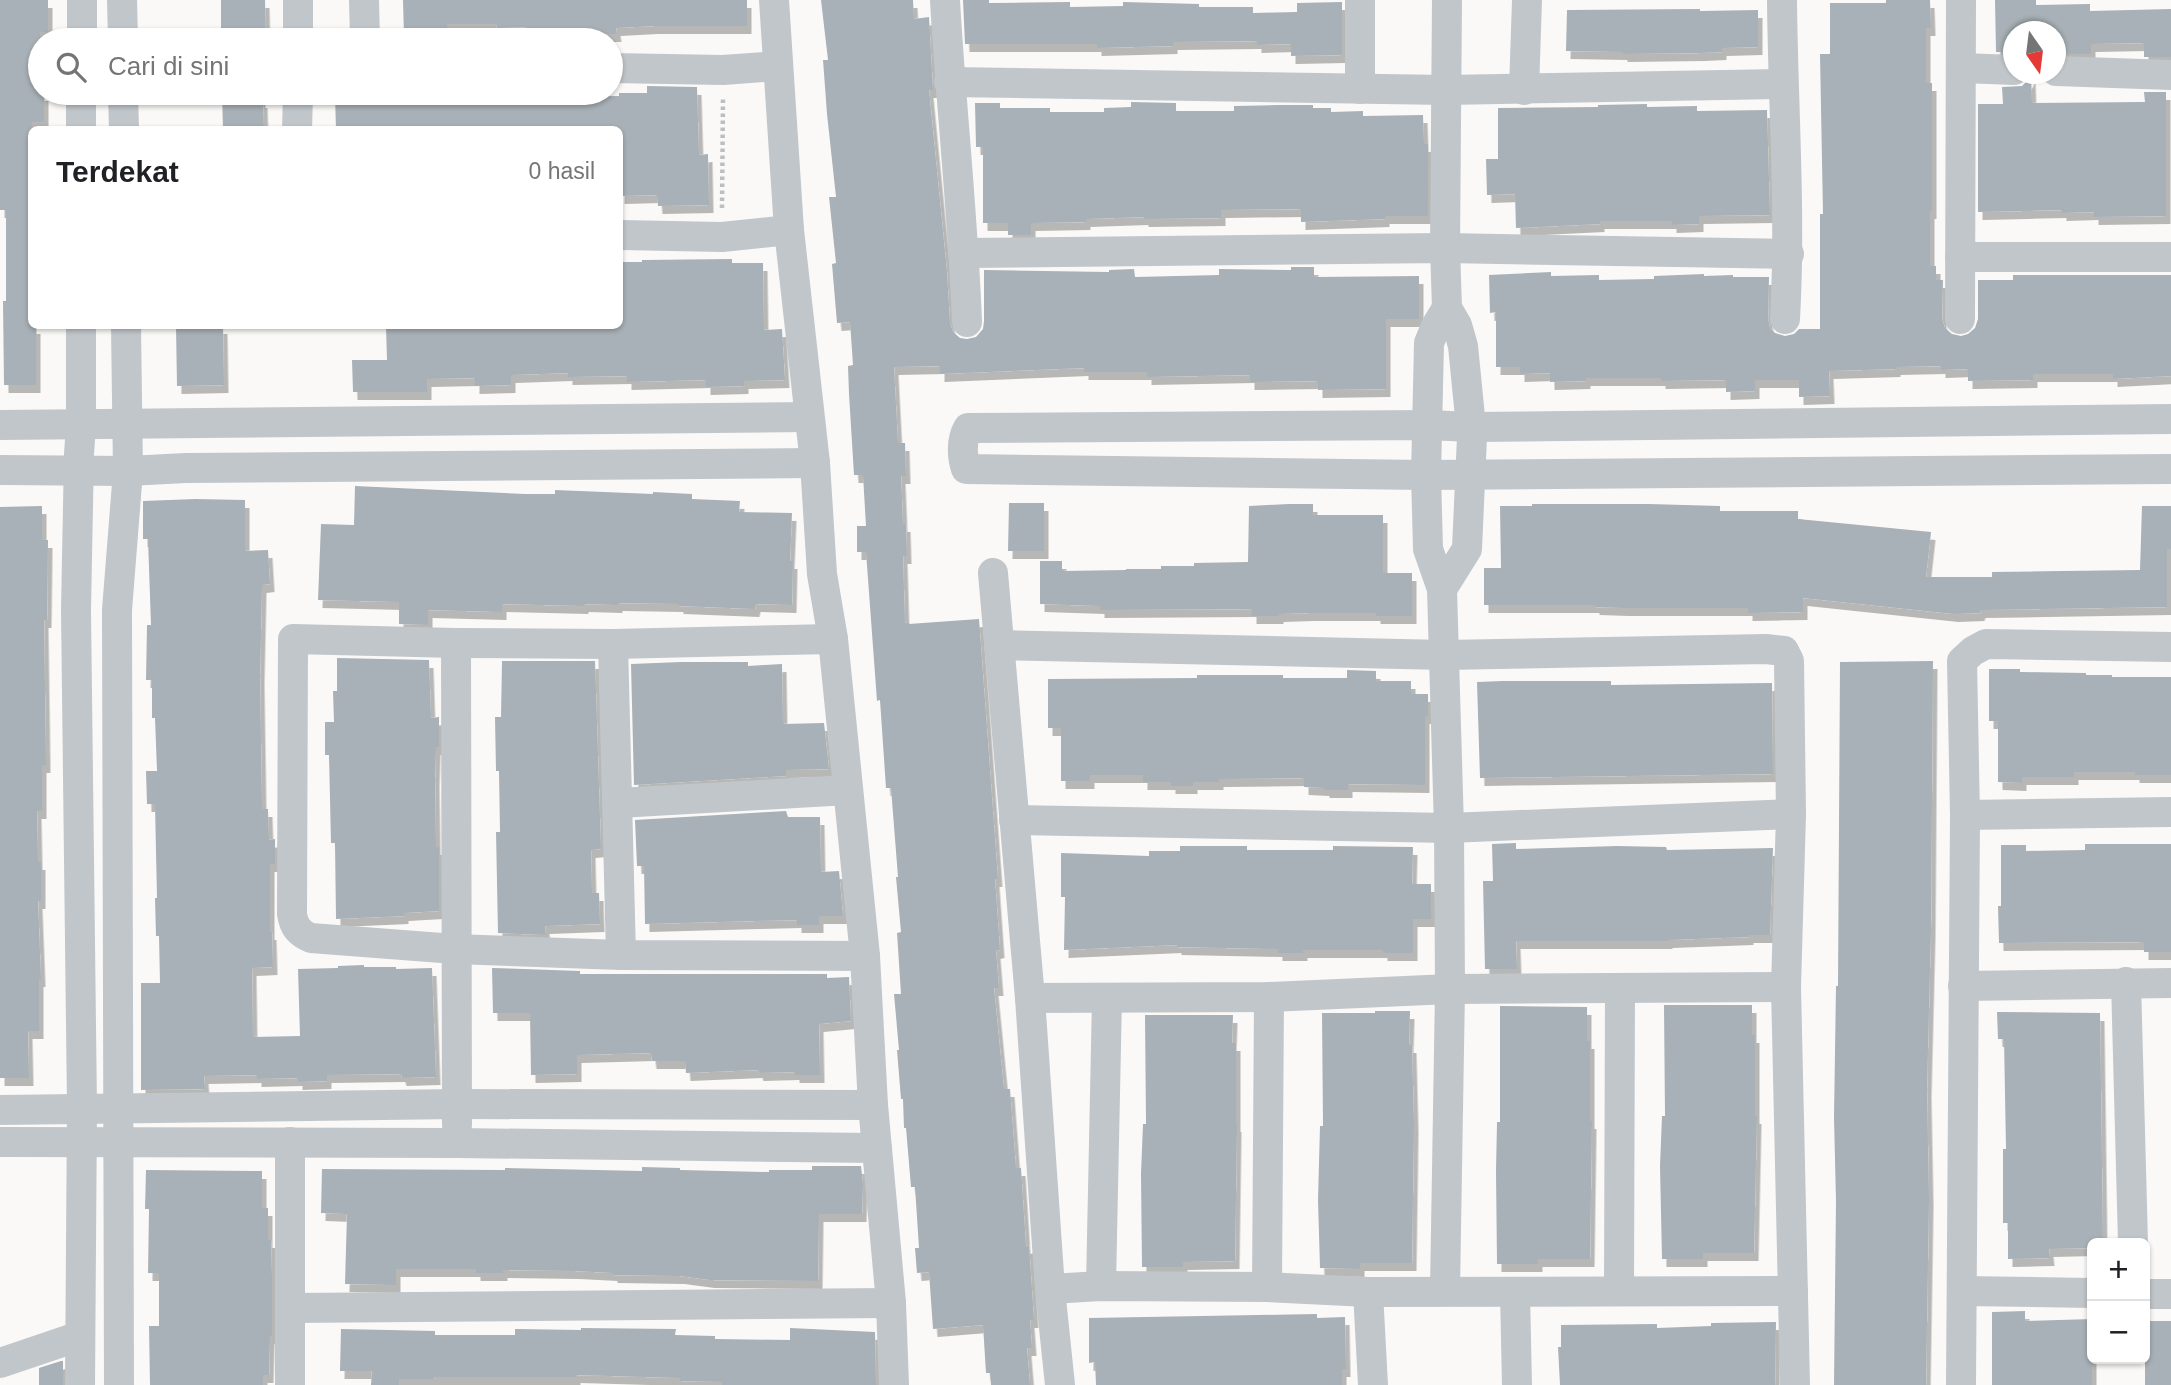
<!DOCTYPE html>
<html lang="id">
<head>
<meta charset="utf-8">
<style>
  body { margin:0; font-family:Arial,sans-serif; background:#f6f6f6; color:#202124 }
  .controls { position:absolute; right:21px; bottom:21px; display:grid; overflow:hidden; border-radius:10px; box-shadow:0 2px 5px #0004 }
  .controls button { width:63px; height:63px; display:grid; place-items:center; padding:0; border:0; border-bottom:2px solid #e0e0e0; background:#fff; color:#202124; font:35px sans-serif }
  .compass { position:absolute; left:2003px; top:21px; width:63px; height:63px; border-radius:50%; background:#fff; box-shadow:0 2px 5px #0004; rotate:166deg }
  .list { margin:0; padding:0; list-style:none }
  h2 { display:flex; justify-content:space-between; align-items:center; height:91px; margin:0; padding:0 28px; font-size:30px }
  h2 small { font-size:23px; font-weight:400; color:#757577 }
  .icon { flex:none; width:38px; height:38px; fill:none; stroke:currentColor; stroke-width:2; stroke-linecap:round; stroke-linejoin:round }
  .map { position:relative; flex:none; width:2171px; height:1385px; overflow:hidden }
  .search { position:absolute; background:#fff; box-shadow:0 2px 5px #0004; left:28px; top:28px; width:595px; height:77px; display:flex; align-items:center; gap:18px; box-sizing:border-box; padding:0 24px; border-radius:38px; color:#757577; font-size:26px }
  .panel { position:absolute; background:#fff; box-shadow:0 2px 5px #0004; left:28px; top:126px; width:595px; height:203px; border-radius:10px }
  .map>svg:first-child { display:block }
</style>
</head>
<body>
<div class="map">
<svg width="2171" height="1385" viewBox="0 0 2171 1385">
  <defs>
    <filter id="shadow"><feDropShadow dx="4.5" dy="8" stdDeviation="0" flood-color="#0004"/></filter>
  </defs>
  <rect width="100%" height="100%" fill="#faf9f8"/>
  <g fill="#a8b1b7" filter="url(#shadow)">
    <polygon points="0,0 48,0 48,32 40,32 40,93 44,93 44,122 32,122 32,326 36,326 36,385 4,385 3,301 6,301 6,210 0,210"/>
    <polygon points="221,0 265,0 266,40 221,40"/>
    <polygon points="403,0 747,0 747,26 654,26 616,28 617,34 592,34 592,28 527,30 527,27 497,28 496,24 447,24 447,37 404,37"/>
    <polygon points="821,0 913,0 914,19 929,17 933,90 929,90 947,272 950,323 953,332 960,338 967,339 976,337 983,329 984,321 984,270 1109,272 1109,270 1134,269 1135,277 1219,275 1219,269 1291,270 1291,267 1314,267 1314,277 1419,276 1419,319 1386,319 1386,389 1318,390 1318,381 1250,382 1250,375 1147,377 1147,372 1084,372 1084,368 940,374 940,366 894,367 898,443 905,443 906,476 901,476 903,524 906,524 907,556 903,556 905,623 909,622 909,624 979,619 998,879 995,879 1000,950 996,951 999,988 994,988 1004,1089 1010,1089 1016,1168 1021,1168 1026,1246 1029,1245 1034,1320 1030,1320 1032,1348 1027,1348 1030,1385 991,1385 990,1373 986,1373 983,1325 933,1329 929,1272 917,1273 915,1248 919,1248 915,1187 911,1187 906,1128 904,1128 903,1099 901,1099 897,1050 899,1050 894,994 901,994 897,933 901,932 896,877 898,877 891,788 886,788 880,700 877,701 866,552 857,552 857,526 866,526 863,475 854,475 849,394 848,366 853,365 850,322 837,323 832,264 836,263 829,197 836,197 827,114 823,60 828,60"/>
    <polygon points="963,0 989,0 989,3 1070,2 1070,7 1123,6 1123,2 1199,4 1199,7 1253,7 1253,13 1297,12 1297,3 1342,2 1342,55 1291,56 1291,44 1257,45 1257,41 1173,42 1173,46 1097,48 1097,44 965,44"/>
    <polygon points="1886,0 1930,0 1931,28 1926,28 1926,83 1932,83 1932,211 1930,211 1930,266 1936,266 1936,280 1943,280 1942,319 1945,328 1952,334 1961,336 1968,334 1975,328 1978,319 1978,280 2013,280 2013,275 2171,275 2171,376 2113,379 2113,374 2033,374 2033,380 1968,381 1968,369 1941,370 1941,366 1896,367 1896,369 1829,371 1830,396 1799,397 1799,380 1755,380 1755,391 1726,392 1726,380 1661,381 1661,378 1586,378 1586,381 1550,382 1550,373 1520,374 1520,367 1496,367 1496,312 1490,313 1489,275 1551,272 1551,276 1599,275 1599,280 1654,279 1654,276 1704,274 1704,276 1733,275 1733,277 1769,277 1768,319 1770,328 1775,333 1785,336 1794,334 1799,329 1820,329 1820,214 1823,214 1820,54 1830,54 1830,3 1886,3"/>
    <polygon points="1995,0 2036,0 2036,5 2090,4 2090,11 2171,9 2171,57 2144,57 2144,43 2091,44 2091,54 2055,54 2055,32 2013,32 2013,52 1996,52"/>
    <polygon points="1700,9 1700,11 1758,10 1758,47 1722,48 1722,52 1700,53 1623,54 1623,52 1566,51 1567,10"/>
    <polygon points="2031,74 2032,103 2143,102 2145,102 2144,92 2166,92 2166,216 2094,217 2094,212 2062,213 2062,210 1978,212 1978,104 2003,104 2002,87 2022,86 2028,80"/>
    <polygon points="647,86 697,87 699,155 708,154 709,205 658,206 657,195 620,196 620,130 336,130 335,95 363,94 363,97 435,98 435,100 482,99 482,93 544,93 544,97 619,96 619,93 647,93"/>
    <polygon points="222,93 261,93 261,100 263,100 264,130 223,130"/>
    <polygon points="1131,102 1176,103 1176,111 1234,111 1234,106 1280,105 1313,105 1313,108 1331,108 1331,112 1363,111 1363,116 1423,115 1424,144 1428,144 1428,216 1385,216 1385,219 1301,222 1301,209 1221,210 1221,218 1144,219 1144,217 1086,219 1086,222 1031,223 1031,235 1008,235 1008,223 983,223 983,147 976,147 975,103 1000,103 1000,108 1050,108 1050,112 1104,112 1104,108 1131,107"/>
    <polygon points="1647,104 1647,107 1697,106 1697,111 1767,110 1770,215 1699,216 1699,224 1672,225 1672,221 1600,221 1600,224 1516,228 1515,194 1487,195 1486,159 1498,159 1498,108 1598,107 1598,105"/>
    <polygon points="732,259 732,263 763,263 764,330 782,329 785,380 744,381 744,386 706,387 706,380 627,382 627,376 568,377 568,373 511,375 511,385 475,386 475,378 427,379 427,392 353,392 352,360 387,360 386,326 510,326 510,328 620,326 620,262 642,262 642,260"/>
    <polygon points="176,326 223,326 224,385 177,386"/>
    <polygon points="355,486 525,494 555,494 555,490 653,494 653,492 692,494 692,499 740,501 739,512 792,513 790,561 793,561 792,605 756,604 755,609 679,606 679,604 618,603 618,605 584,604 584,606 502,604 502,612 428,610 428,625 399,624 399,602 318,600 321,524 354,525"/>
    <polygon points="196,499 245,500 245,551 268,550 270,584 262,585 260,676 262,809 268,809 269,840 275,839 275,864 270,864 270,932 272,932 273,967 252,968 253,1037 300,1036 298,969 338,968 338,966 364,965 364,967 396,967 396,969 432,968 436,1077 402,1078 401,1074 327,1075 327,1081 298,1082 298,1078 257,1079 257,1075 204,1076 205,1089 141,1090 141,983 160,983 159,936 156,936 155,898 157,898 155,804 147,804 146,771 157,771 155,718 152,718 152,680 146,680 147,625 151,625 148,539 143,539 143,501"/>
    <polygon points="1009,503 1044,503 1044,551 1008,551"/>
    <polygon points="1289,504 1313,504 1313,515 1383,515 1383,573 1412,573 1412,616 1376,616 1376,613 1309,613 1279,614 1279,616 1252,616 1252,609 1100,610 1100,606 1040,604 1040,561 1062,561 1062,571 1126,570 1126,569 1161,569 1161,566 1194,566 1194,563 1248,562 1249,506"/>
    <polygon points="1532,504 1649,504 1720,506 1720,511 1798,511 1798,519 1931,532 1926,577 1992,577 1992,572 2140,570 2142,506 2171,506 2171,549 2167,549 2167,607 1981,610 1980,613 1954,614 1803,598 1803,612 1748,613 1748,608 1624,608 1595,607 1595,605 1484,605 1484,568 1501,568 1500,506 1532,506"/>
    <polygon points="42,506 42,540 48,540 47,620 44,620 46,765 42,765 42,811 37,811 38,862 41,862 41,901 38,901 41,979 39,979 39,1031 28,1031 29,1078 0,1078 0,507"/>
    <polygon points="337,658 429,660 431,718 439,717 439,747 436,747 435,780 436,847 439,847 439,911 404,913 404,916 336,919 335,843 331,843 329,755 325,755 325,722 334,722 333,691 337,691"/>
    <polygon points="502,661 595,661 601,849 591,850 592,893 599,893 600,924 545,926 546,935 498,933 496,832 500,832 499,771 496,771 495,717 501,717"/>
    <polygon points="1933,661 1931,928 1927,1090 1929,1199 1926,1385 1834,1385 1836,1201 1834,1118 1836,986 1838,986 1840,662"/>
    <polygon points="681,662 748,662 748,666 782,664 783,724 824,723 829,769 786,770 786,776 634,785 631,664"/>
    <polygon points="1989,669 2020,669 2020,672 2086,673 2086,675 2112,675 2112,677 2171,677 2171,775 2135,775 2135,772 2074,772 2074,777 2022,777 2022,783 1998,782 1998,721 1989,721"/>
    <polygon points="1347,670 1376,671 1376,681 1411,681 1411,694 1428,694 1428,716 1425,716 1425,785 1348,784 1348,790 1325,790 1325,788 1304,787 1304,778 1219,779 1219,782 1193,782 1193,786 1171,786 1171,782 1143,782 1143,775 1090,775 1090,781 1061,781 1061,728 1048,728 1048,679 1197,678 1197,675 1283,675 1283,678 1347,678"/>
    <polygon points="1503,681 1611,681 1611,685 1772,683 1773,774 1480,778 1477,682"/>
    <polygon points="786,811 788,817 820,817 821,872 839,871 843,916 819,916 819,925 797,925 797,920 645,924 644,866 637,866 635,820"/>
    <polygon points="1516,843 1516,849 1617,846 1666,847 1667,850 1773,848 1770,935 1749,935 1749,937 1668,940 1668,941 1516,941 1517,969 1485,969 1483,881 1493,881 1492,844"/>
    <polygon points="2085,844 2171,844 2171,952 2144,952 2144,942 1999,943 1998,906 2001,906 2001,845 2026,845 2026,851 2085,850"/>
    <polygon points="1180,846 1247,846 1247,850 1333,850 1333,846 1413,847 1412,884 1431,884 1431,919 1413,919 1413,953 1383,953 1383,950 1303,950 1303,953 1278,953 1278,949 1177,947 1177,945 1064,950 1065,897 1061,897 1061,853 1149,856 1149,851 1180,851"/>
    <polygon points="492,968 580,971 580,974 827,974 827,978 849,977 851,1021 819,1024 820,1075 795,1075 795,1072 759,1073 758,1070 686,1073 685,1061 652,1061 651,1053 577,1055 577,1074 531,1075 530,1013 493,1013"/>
    <polygon points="1664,1005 1752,1005 1752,1035 1755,1035 1755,1116 1757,1116 1754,1253 1703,1253 1703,1259 1662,1259 1660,1166 1662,1116 1665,1116"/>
    <polygon points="1500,1006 1587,1007 1587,1041 1590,1041 1590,1121 1592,1121 1590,1259 1538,1259 1538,1264 1497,1264 1496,1171 1497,1122 1500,1122"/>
    <polygon points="1375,1011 1410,1011 1409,1045 1412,1045 1414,1125 1412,1263 1360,1263 1360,1269 1320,1268 1318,1200 1320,1126 1323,1126 1322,1013 1375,1013"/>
    <polygon points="1997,1012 2100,1013 2103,1243 2092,1243 2092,1248 2049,1249 2050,1258 2008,1259 2008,1223 2003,1223 2003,1149 2006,1149 2004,1039 1998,1039"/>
    <polygon points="1145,1015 1233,1015 1232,1043 1236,1043 1236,1124 1237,1124 1235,1261 1183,1262 1183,1267 1142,1267 1141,1174 1143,1124 1146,1124"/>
    <polygon points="812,1166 861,1166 863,1184 862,1214 819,1214 818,1281 710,1280 680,1276 613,1275 613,1273 575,1271 503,1270 503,1273 476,1273 476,1269 396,1269 396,1285 345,1284 347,1214 321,1213 322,1169 505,1170 505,1168 642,1171 642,1167 680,1168 680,1170 769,1172 769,1170 812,1170"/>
    <polygon points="146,1170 262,1171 262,1208 268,1208 268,1240 271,1240 272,1277 272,1336 270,1336 269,1375 263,1375 263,1385 150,1385 149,1326 159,1326 159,1273 148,1273 149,1209 145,1209"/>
    <polygon points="2025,1311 2025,1321 2092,1319 2092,1385 1992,1385 1992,1312"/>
    <polygon points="1317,1314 1317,1318 1345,1317 1346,1369 1342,1369 1342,1385 1096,1385 1095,1362 1089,1363 1089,1318"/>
    <rect x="2145" y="1321" width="26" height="64"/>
    <polygon points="1776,1322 1775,1385 1560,1385 1558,1347 1561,1347 1561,1325 1657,1324 1657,1328 1711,1326 1711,1323"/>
    <polygon points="581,1328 676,1329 675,1335 715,1336 715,1339 790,1340 790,1328 875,1332 876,1385 722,1385 722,1382 680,1381 680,1378 576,1375 576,1377 435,1377 434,1379 399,1379 399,1385 371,1385 372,1371 340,1371 341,1329 435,1331 435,1335 515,1335 515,1329 581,1330"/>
    <polygon points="61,1361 63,1361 63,1385 39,1385 39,1368"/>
  </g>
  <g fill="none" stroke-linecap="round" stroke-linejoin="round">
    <polyline stroke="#bbbfc2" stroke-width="4.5" stroke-dasharray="3.5 3.5" stroke-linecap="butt" points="722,208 723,98"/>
    <g stroke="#c1c6ca" stroke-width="30">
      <polyline points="122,0 123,40"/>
      <polyline points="298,0 298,40"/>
      <polyline points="364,0 365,40"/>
      <polyline points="774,0 789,230 815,463 822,574 833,639 865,956 873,1105 891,1303 894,1385"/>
      <path d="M945,0C951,107 963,214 967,322"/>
      <path d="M1782,0C1783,106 1791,213 1785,319"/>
      <polyline points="82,40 82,0"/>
      <polyline points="611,68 723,70 777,66"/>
      <polyline points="1962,68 2014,70"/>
      <polyline points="2056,71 2171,75"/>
      <polyline points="949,82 1447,90 1782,84"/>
      <polyline points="1360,89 1360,0"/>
      <polyline points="1524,90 1527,0"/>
      <polyline points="123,93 124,130"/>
      <polyline points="81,130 81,93"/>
      <polyline points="297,130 298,93"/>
      <polyline points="620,235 722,237 789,230"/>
      <polyline points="965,253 1445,248 1789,254"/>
      <polyline points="1960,257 2171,257"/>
      <polyline points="1960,319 1961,0"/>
      <path d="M2171,419L1472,427L1428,425L968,428C961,440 962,457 966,469L1426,475L2171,469"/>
      <polyline points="0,425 809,417"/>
      <polyline points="0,470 128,471 186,468 815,463"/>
      <polyline points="993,573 1030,998 1050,1289 1060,1385"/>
      <polyline points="1442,589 1467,549 1472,437 1463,346 1457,325 1447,308 1445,248 1447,0"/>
      <path d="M833,639L613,644L456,643L293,639L292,914C294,927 299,933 311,938L455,949L621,955L865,956"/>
      <polyline points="456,643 457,1125"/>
      <polyline points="613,644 621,955"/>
      <polyline points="999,645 1445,655 1766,649 1784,651 1789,661 1791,814 1786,987 1795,1385"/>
      <polyline points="618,803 848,790"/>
      <polyline points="1965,815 2171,812"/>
      <polyline points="1014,820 1449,828 1791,814"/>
      <polyline points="2126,982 2133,1243"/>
      <polyline points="1963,986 2171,983"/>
      <polyline points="1030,998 1269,997 1450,989 1786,987"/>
      <polyline points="0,1110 457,1104 873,1105"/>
      <polyline points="0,1142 457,1143 877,1148"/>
      <polyline points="290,1142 290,1385"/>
      <polyline points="1101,1286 1107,998"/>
      <polyline points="1267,1287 1269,997"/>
      <polyline points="1050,1289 1101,1286 1267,1287 1368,1292 1793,1291"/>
      <polyline points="1619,1290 1620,989"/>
      <polyline points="1445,1291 1450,989 1449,828 1442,589 1428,549 1426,475 1429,343 1436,326 1447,308"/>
      <polyline points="1962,1291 2092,1293"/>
      <polyline points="1368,1292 1373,1385"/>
      <polyline points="1515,1292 1517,1385"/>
      <polyline points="2145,1294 2171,1294"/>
      <polyline points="290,1308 891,1303"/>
      <polyline points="0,1363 80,1336"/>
      <polyline points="80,1385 82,1108 76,610 79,454 81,425 81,326"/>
      <polyline points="119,1385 117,610 128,471 126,326"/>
      <polyline points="1961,1385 1965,815 1962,661 1973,651 1986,644 2171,647"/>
    </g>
  </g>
</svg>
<div class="controls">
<button>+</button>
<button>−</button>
</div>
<svg class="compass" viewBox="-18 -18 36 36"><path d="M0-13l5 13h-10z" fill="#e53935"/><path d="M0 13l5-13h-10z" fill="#757577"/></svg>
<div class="search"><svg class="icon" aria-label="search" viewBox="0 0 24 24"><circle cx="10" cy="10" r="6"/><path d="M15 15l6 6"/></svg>Cari di sini</div>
<section class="panel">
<h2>Terdekat<small>0 hasil</small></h2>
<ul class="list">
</ul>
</section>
</div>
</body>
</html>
